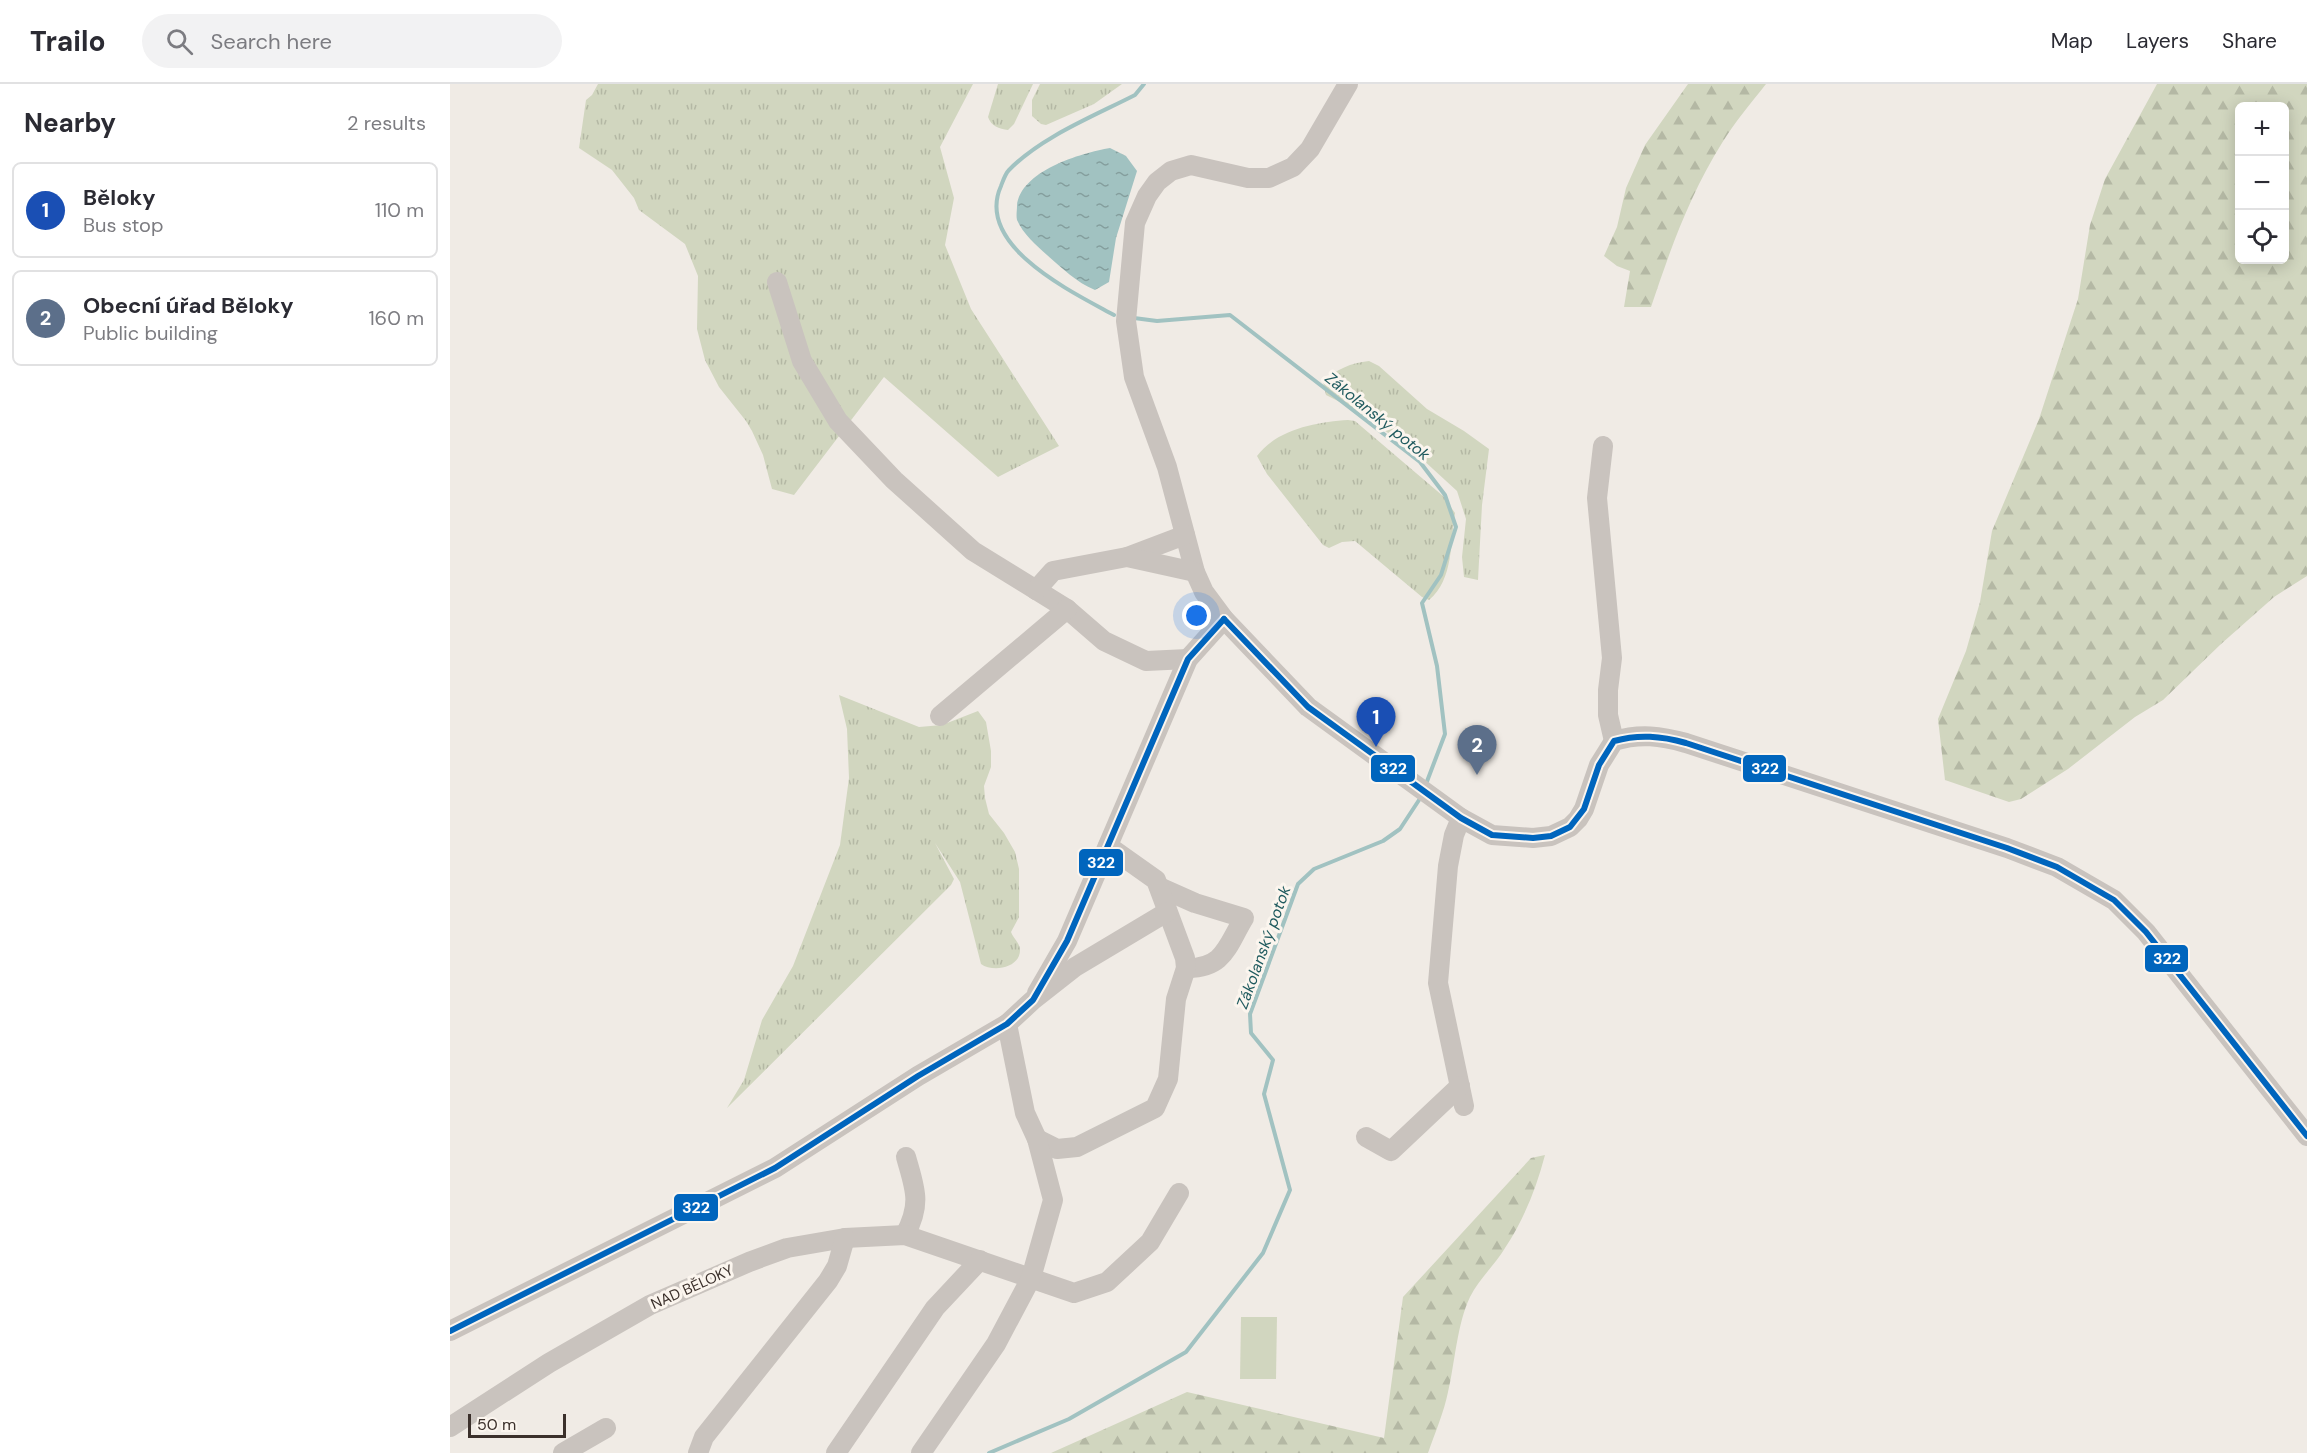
<!DOCTYPE html>
<html lang="en">
<head>
<meta charset="utf-8">
<style>
  body { margin:0; font-family:"DM Sans",sans-serif; background:#f2f2f3; color:#2b2b33 }
  .controls { position:absolute; right:18px; top:18px; display:grid; overflow:hidden; border-radius:9px; box-shadow:0 3px 15px #0003 }
  .controls button { width:54px; height:54px; display:grid; place-items:center; padding:0; border:0; border-bottom:2px solid #e1e1e2; background:#fff; color:#2b2b33; font:30px sans-serif }
  .scale { position:absolute; left:18px; bottom:15px; width:98px; box-sizing:border-box; padding-left:6px; border:3px solid #3b302b; border-top:0; font-size:16px; line-height:21px; white-space:nowrap; color:#3b302b; -webkit-text-stroke:4px #fbf5ee; paint-order:stroke }
  .you { position:absolute; left:747px; top:532px; width:21px; height:21px; margin:-15px; border:4px solid #fff; border-radius:50%; background:#1a73e8; box-shadow:0 0 0 9px #1a73e833 }
  .badge { display:grid; place-items:center; width:39px; height:39px; border-radius:50%; background:#7a716c; color:#fff; font-size:20px; font-weight:700 }
  .pin { position:absolute; translate:-50% -50px; filter:drop-shadow(0 2px 3px #0008) }
  .pin::after { content:''; position:absolute; top:32px; width:21px; height:18px; background:inherit; clip-path:polygon(0 0,100% 0,50% 100%) }
  .list { margin:0; padding:0; list-style:none }
  h2 { display:flex; justify-content:space-between; align-items:center; height:78px; margin:0; padding:0 24px; font-size:26px }
  h2 small { font-size:20px; font-weight:400; color:#7c7c81 }
  .list li { display:grid; grid-template-columns:39px 1fr auto; gap:18px; align-items:center; box-sizing:border-box; height:96px; margin:0 12px 12px; padding:0 12px; border:2px solid #e1e1e2; border-radius:9px }
  .list b { display:block; font-size:22px; white-space:nowrap }
  .list p { margin:0; font-size:20px; white-space:nowrap; color:#7c7c81 }
  .list em { font-size:20px; font-style:normal; color:#7c7c81 }
  .icon { flex:none; width:33px; height:33px; fill:none; stroke:currentColor; stroke-width:2; stroke-linecap:round; stroke-linejoin:round }
  .map { position:relative; flex:none; width:1857px; height:1369px; overflow:hidden }
  header { display:flex; align-items:center; gap:36px; box-sizing:border-box; height:84px; padding:0 30px; background:#fff; border-bottom:2px solid #e1e1e2 }
  header strong { font-size:28px }
  nav { display:flex; gap:33px; margin-inline-start:auto; font-size:21px }
  .search { width:420px; height:54px; background:#f2f2f3; display:flex; align-items:center; gap:15px; box-sizing:border-box; padding:0 21px; border-radius:33px; color:#7c7c81; font-size:22px }
  main { display:flex }
  aside { flex:1; background:#fff }
  .map>svg:first-child { display:block }
</style>
</head>
<body>
<header>
<strong>Trailo</strong>
<div class="search"><svg class="icon" aria-label="search" viewBox="0 0 24 24"><circle cx="10" cy="10" r="6"/><path d="M15 15l6 6"/></svg>Search here</div>
<nav><a>Map</a><a>Layers</a><a>Share</a></nav>
</header>
<main>
<aside>
<h2>Nearby<small>2 results</small></h2>
<ul class="list">
<li><span class="badge" style="background:#1a4fb4">1</span><div><b>Běloky</b><p>Bus stop</p></div><em>110 m</em></li>
<li><span class="badge" style="background:#5c6f8a">2</span><div><b>Obecní úřad Běloky</b><p>Public building</p></div><em>160 m</em></li>
</ul>
</aside>
<div class="map">
<svg width="1857" height="1369" viewBox="0 0 1857 1369">
  <defs>
    <pattern id="grass-tufts" width="24" height="20" patternUnits="userSpaceOnUse" patternTransform="scale(1.5)"><rect width="24" height="20" fill="#d1d6bf"/><path d="M3 7l-1-3M5 7V3M7 7l1-3M15 17l-1-3M17 17v-4M19 17l1-3" fill="none" stroke="#b4b8a4"/></pattern>
    <pattern id="forest-firs" width="22" height="20" patternUnits="userSpaceOnUse" patternTransform="scale(1.5)"><rect width="22" height="20" fill="#d1d6bf"/><path d="M5 1l3.5 6h-7zM16 11l3.5 6h-7z" fill="#b4b8a4"/></pattern>
    <pattern id="water-ripples" width="26" height="14" patternUnits="userSpaceOnUse" patternTransform="scale(1.5)"><rect width="26" height="14" fill="#a1c2c1"/><path d="M2 4q2-2 4 0t4 0M15 11q2-2 4 0t4 0" fill="none" stroke="#849e9d"/></pattern>
  </defs>
  <rect width="100%" height="100%" fill="#f0ebe5"/>
  <g fill="url(#grass-tufts)">
    <polygon points="148,0 523,0 490,63 504,114 495,161 521,225 609,362 548,393 434,293 344,411 322,405 313,371 302,347 296,337 269,303 255,276 247,245 248,192 235,160 189,126 184,114 162,86 129,64 136,16 142,11"/>
    <path d="M548,0H583L564,40L558,46C549,45 541,42 538,33Z"/>
    <polygon points="590,0 672,0 644,20 596,41 591,40 582,32 582,16"/>
    <path d="M919,277L929,282L977,325L1014,347L1039,365L1032,421L1028,496L1014,493L1012,473L1016,435L1007,407L971,374L944,353L904,325L876,311L873,298C886,285 901,279 919,277Z"/>
    <path d="M898,336L905,337L912,343L993,412L1005,429C1000,458 1004,495 979,516L972,513L905,457L892,458L879,464L873,461L817,390L807,372C827,345 867,338 898,336Z"/>
    <path d="M389,611L469,643L492,641L528,627L536,638L541,667V683L534,702L535,714L539,730L554,749L565,768L569,785V833L561,848C563,854 569,858 570,865C571,884 543,889 531,880L510,798L485,759L504,795L501,801L277,1024L294,996L312,936L343,882L390,761L399,694L397,645Z"/>
  </g>
  <g fill="url(#forest-firs)" fill-rule="evenodd">
    <path d="M1238,0H1316C1301,19 1285,38 1272,59C1240,110 1220,166 1201,223H1174L1180,187L1167,182L1154,172L1167,143L1176,104L1195,61Z"/>
    <path d="M1707,0H1857V492L1824,513L1771,560L1713,616L1685,633L1618,685L1571,715L1559,718L1495,696L1488,635L1516,567L1530,518L1542,447L1589,335L1628,215L1640,141L1655,95ZM1790,22H1834V176H1790Z"/>
    <path d="M1095,1071C1086,1105 1074,1135 1055,1164C1044,1182 1029,1195 1020,1213C1007,1240 1005,1278 998,1308C994,1328 985,1349 978,1369H601L737,1308L934,1354L953,1213L1081,1074Z"/>
  </g>
  <polygon fill="#d1d6bf" points="791,1233 827,1233 826,1295 790,1295"/>
  <path fill="url(#water-ripples)" d="M660,64L676,72L687,87L666,154L659,198L645,206C626,198 613,185 597,171C586,161 573,150 567,136C566,132 567,126 567,122C570,87 631,69 660,64Z"/>
  <g fill="none" stroke-linecap="round" stroke-linejoin="round">
    <g stroke="#a1c2c1" stroke-width="4">
      <path d="M664,231C624,209 524,162 551,102C553,97 555,90 559,86C591,53 644,32 685,11L694,0"/>
      <polyline points="684,234 707,237 780,231 970,378 995,411 1006,443 991,491 972,519 987,582 995,650 976,700"/>
      <polyline points="539,1369 619,1335 736,1268 813,1169 840,1106 814,1010 823,976 801,949 800,930 848,800 864,785 933,757 950,745 971,713"/>
    </g>
    <g stroke="#c9c3be" stroke-width="20">
      <path d="M898,0L860,65L843,83L819,94H798L741,81L721,87L707,98L697,112L685,139L676,237L684,293L717,383L745,488L754,508L774,535L858,623L1011,734L1042,751L1083,754L1101,752L1120,743L1128,735L1134,725L1149,681L1164,657C1190,649 1211,652 1236,659L1557,764L1607,783L1664,816L1696,848L1857,1052"/>
      <polyline points="327,198 352,277 388,337 444,396 523,467 617,525 654,557 696,577 738,575"/>
      <polyline points="1153,362 1147,414 1162,574 1158,606 1158,631 1164,657"/>
      <polyline points="677,473 735,451"/>
      <polyline points="586,506 603,487 677,473 745,488"/>
      <polyline points="490,632 617,525"/>
      <polyline points="1011,734 1004,751 998,782 988,899 1014,1022"/>
      <path d="M709,803L745,819L794,834C777,862 774,885 736,884"/>
      <polyline points="587,909 617,857 738,575 774,535"/>
      <polyline points="916,1053 941,1067 1010,1002"/>
      <polyline points="587,1055 607,1065 627,1063 705,1024 718,995 726,915 736,884 735,874 706,796 658,762"/>
      <path d="M455,1151C472,1119 465,1105 456,1073"/>
      <polyline points="0,1247 325,1084 468,992 557,940 583,916 625,883 717,828"/>
      <polyline points="0,1343 99,1279 200,1221 299,1178 337,1164 395,1154 455,1151 624,1209 657,1198 700,1158 729,1109"/>
      <polyline points="113,1369 156,1344"/>
      <polyline points="248,1369 254,1353 378,1197 387,1182 395,1154"/>
      <polyline points="386,1369 485,1224 530,1176"/>
      <polyline points="471,1369 546,1260 581,1194 603,1116 587,1055 575,1029 557,940"/>
    </g>
    <g stroke="#fbf5ee" stroke-width="10">
      <g id="bus-1">
        <path d="M774,535L858,623L1011,734L1042,751L1083,754L1101,752L1120,743L1134,725L1149,681L1164,657C1189,650 1211,652 1236,659L1557,764L1607,783L1664,816L1696,848L1857,1052"/>
        <polyline points="0,1247 325,1084 468,992 557,940 583,916 617,857 738,575 774,535"/>
      </g>
    </g>
    <use href="#bus-1" stroke="#0065bd" stroke-width="6"/>
  </g>
  <g text-anchor="middle" stroke-width="6" stroke-linejoin="round" paint-order="stroke">
    <g font-size="15" fill="#3b302b" stroke="#fbf5ee">
      <text transform="translate(242 1203) rotate(-24)" y="5">NAD BĚLOKY</text>
    </g>
    <g font-size="16" font-style="italic" fill="#1f5a5e" stroke="#fbf5ee">
      <text transform="translate(928 332) rotate(39)" y="6">Zákolanský potok</text>
      <text transform="translate(813 863) rotate(-70)" y="6">Zákolanský potok</text>
    </g>
  </g>
  <g stroke="#fbf5ee" stroke-width="2">
    <rect x="920" y="670" width="46" height="29" rx="6" fill="#0065bd"/>
    <rect x="1292" y="670" width="45" height="29" rx="6" fill="#0065bd"/>
    <rect x="628" y="764" width="46" height="29" rx="6" fill="#0065bd"/>
    <rect x="1694" y="860" width="45" height="29" rx="6" fill="#0065bd"/>
    <rect x="223" y="1109" width="46" height="29" rx="6" fill="#0065bd"/>
  </g>
  <g font-size="16" text-anchor="middle" font-weight="bold" fill="#fff">
    <text x="943" y="690">322</text>
    <text x="1315" y="690">322</text>
    <text x="651" y="784">322</text>
    <text x="1717" y="880">322</text>
    <text x="246" y="1129">322</text>
  </g>
</svg>
<div class="controls">
<button>+</button>
<button>−</button>
<button><svg class="icon" aria-label="locate" viewBox="0 0 24 24"><circle cx="12" cy="12" r="6"/><path d="M12 2v4M12 18v4M2 12h4M18 12h4"/></svg></button>
</div>
<div class="scale">50 m</div>
<div class="you"></div>
<div class="pin badge" style="left:926px;top:663px;background:#1a4fb4">1</div>
<div class="pin badge" style="left:1027px;top:691px;background:#5c6f8a">2</div>
</div>
</main>
</body>
</html>
